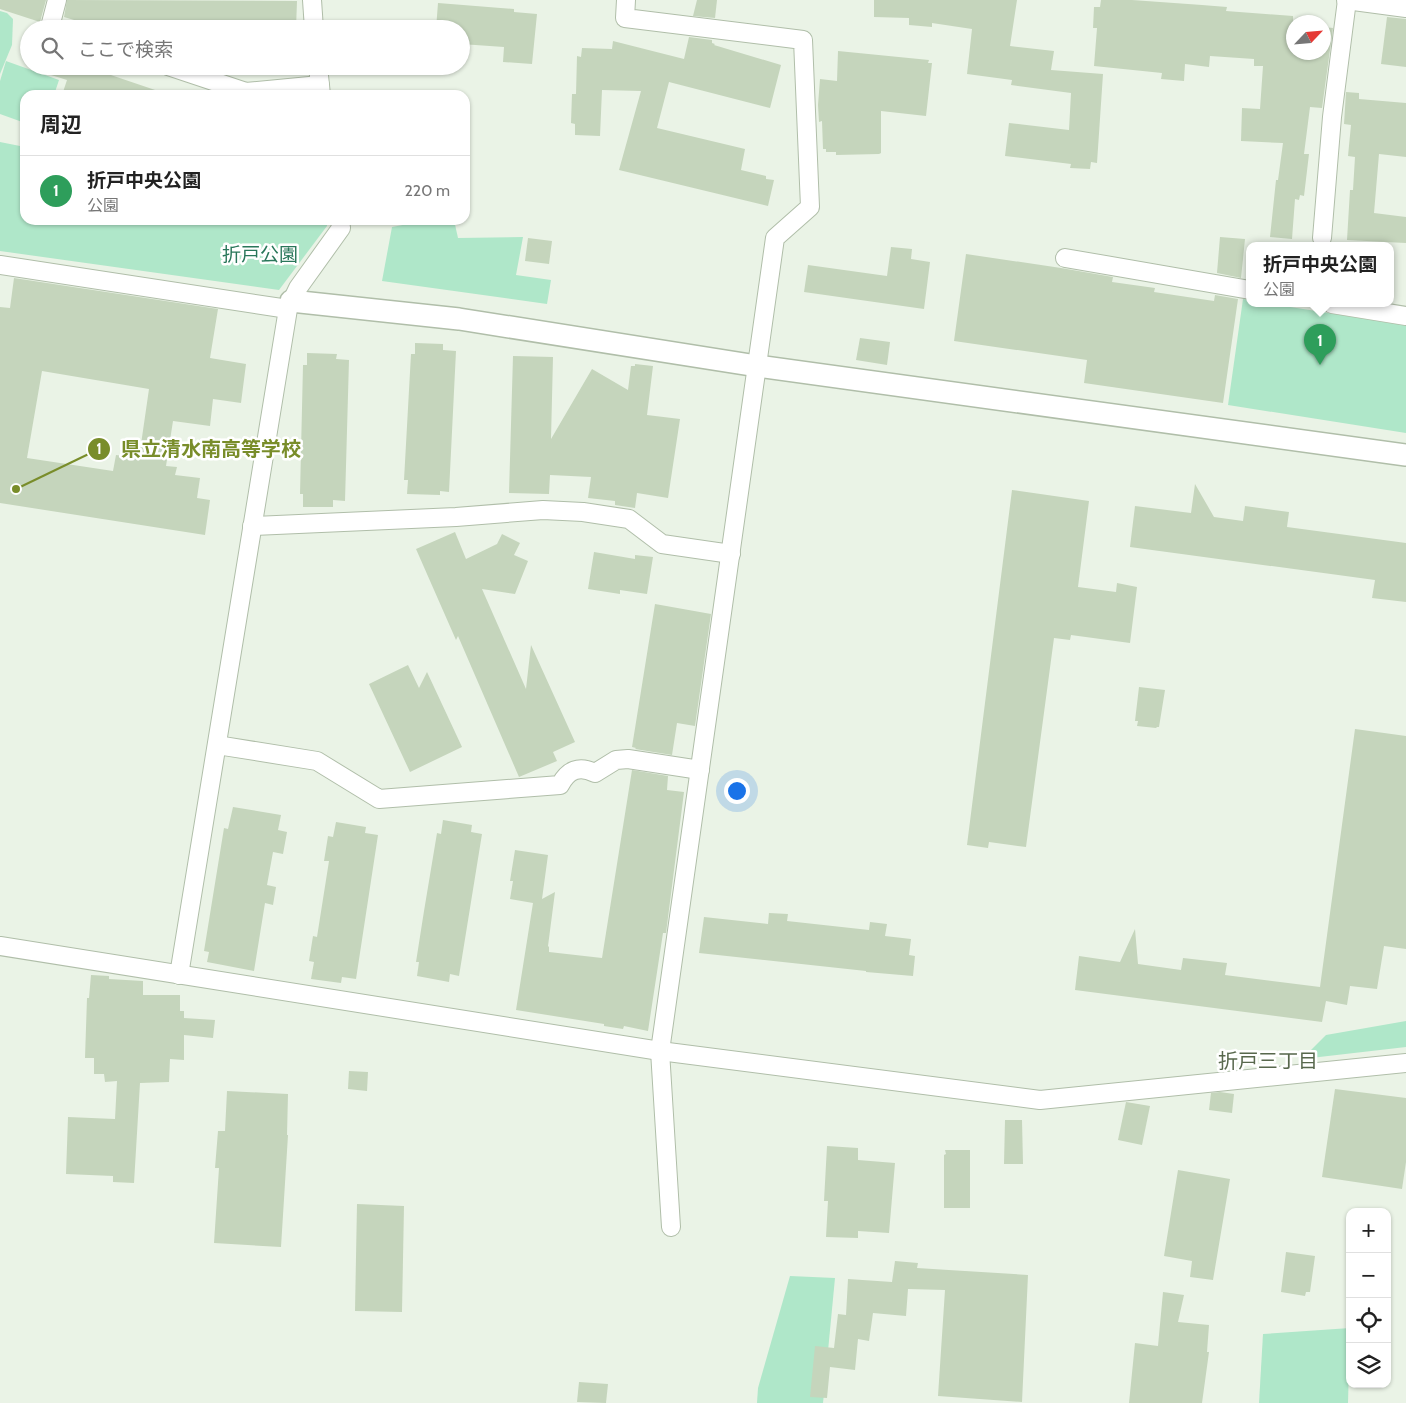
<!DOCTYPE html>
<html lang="ja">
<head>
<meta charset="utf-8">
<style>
  body { margin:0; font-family:Cabin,"Noto Sans JP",sans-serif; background:#f6f6f6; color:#222 }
  .controls { position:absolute; right:15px; bottom:15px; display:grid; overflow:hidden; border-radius:10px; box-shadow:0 1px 4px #0004 }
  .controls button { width:45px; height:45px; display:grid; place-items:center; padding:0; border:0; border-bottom:1px solid #e0e0e0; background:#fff; color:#222; font:25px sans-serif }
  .compass { position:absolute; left:1286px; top:15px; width:45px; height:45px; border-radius:50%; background:#fff; box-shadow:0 1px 4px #0004; rotate:64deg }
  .you { position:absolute; left:736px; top:790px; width:18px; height:18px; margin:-12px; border:4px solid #fff; border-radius:50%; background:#1a73e8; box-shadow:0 0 0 8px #1a73e833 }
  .badge { display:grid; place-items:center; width:32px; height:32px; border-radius:50%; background:#0b8043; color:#fff; font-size:16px; font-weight:700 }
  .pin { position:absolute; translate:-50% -41px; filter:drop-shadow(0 1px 2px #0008) }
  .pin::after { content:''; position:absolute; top:26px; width:18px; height:15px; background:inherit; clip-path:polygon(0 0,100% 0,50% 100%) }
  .popup { position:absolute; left:1246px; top:242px; width:148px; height:65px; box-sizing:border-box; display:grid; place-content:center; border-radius:10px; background:#fff; filter:drop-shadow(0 1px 4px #0005); font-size:16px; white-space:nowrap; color:#767676 }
  .popup b { font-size:19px; color:#222 }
  .popup::after { content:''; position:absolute; left:50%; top:100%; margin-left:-10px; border:10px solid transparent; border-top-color:#fff }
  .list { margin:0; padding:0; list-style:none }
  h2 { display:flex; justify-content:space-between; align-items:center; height:65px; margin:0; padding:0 20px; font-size:21px }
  h2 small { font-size:16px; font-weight:400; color:#767676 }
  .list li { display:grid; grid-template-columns:32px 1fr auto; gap:15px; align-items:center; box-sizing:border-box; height:70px; padding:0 20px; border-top:1px solid #e0e0e0 }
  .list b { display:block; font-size:19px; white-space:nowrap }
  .list p { margin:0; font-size:16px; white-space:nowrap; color:#767676 }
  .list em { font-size:16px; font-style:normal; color:#767676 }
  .icon { flex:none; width:28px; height:28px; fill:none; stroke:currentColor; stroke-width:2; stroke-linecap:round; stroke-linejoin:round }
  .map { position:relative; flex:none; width:1406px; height:1403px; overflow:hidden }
  .search { position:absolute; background:#fff; box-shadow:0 1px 4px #0004; left:20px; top:20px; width:450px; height:55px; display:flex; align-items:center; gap:12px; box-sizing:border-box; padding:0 18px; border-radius:28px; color:#767676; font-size:19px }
  .panel { position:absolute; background:#fff; box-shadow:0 1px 4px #0004; left:20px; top:90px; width:450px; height:135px; border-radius:15px }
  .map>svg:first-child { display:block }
</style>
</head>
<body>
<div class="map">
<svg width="1406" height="1403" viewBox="0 0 1406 1403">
  <rect width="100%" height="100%" fill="#eaf3e6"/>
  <g fill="#afe7c9">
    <polygon points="0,11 7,13 13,19 12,45 0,74"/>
    <polygon points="6,61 59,80 54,95 25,95 25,123 0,114 0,81"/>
    <polygon points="0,142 25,147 25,220 327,220 327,226 279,290 0,251"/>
    <polygon points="429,220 454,220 458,238 523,237 516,275 551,280 547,304 382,281 392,227"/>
    <polygon points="1243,299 1250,300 1250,304 1271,304 1406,325 1406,433 1228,405"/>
    <polygon points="1406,1021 1406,1047 1302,1059 1326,1035"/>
    <polygon points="790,1276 835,1278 823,1403 757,1403 758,1388"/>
    <polygon points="1350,1328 1348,1403 1259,1403 1263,1334"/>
  </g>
  <g fill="#c5d5bc" fill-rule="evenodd">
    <polygon points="0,0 46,0 40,22 0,9"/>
    <polygon points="67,0 297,1 296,29 226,29 202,20 199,29 104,29 64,17"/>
    <polygon points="697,0 717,0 715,18 693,16"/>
    <polygon points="874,0 1017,0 1010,46 1054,51 1051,70 1103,74 1097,163 1091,162 1090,169 1070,168 1071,164 1005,156 1009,123 1069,130 1071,93 1011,85 1012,80 967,74 972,29 932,23 932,27 909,25 909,18 874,17"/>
    <polygon points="1101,0 1132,0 1202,5 1227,7 1226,11 1293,16 1294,52 1324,52 1324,27 1333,28 1322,108 1310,107 1304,154 1309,154 1304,196 1300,195 1299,200 1295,199 1292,239 1270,237 1276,180 1278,180 1283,143 1241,141 1242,108 1260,109 1263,66 1254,66 1254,59 1210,56 1209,67 1185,64 1184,81 1161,79 1162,73 1094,66 1097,28 1093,28 1094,7 1100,7"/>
    <polygon points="438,3 514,9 514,12 537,14 532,64 503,62 504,47 461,44 461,29 436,29"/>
    <polygon points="1387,17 1406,19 1406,67 1381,64"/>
    <polygon points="689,37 712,40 712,43 715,44 714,45 781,65 770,108 669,82 657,128 745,149 741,170 766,176 766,179 774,180 768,206 619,170 641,91 602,90 600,136 575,135 575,124 571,123 572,94 576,94 577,56 581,57 582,48 612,49 613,41 684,59"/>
    <polygon points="838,51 929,60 928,63 932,63 926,116 881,111 881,153 879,154 836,155 836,152 826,152 826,149 823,149 822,121 819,122 818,105 820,79 837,81"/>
    <polygon points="35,66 100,66 99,71 161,92 160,95 62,95 67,80 35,70"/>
    <polygon points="1346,92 1359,93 1359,99 1406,103 1406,157 1379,154 1374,213 1406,217 1406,243 1347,240 1350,190 1353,190 1355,157 1348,156 1351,125 1344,124"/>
    <polygon points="1220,237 1245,239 1241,278 1217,273"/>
    <polygon points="528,238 552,241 549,264 525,261"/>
    <polygon points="891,247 912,249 911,259 930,262 924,309 804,292 808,265 887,276"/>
    <polygon points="966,254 1061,268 1113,277 1112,282 1155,288 1154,292 1214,301 1215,295 1238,299 1223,403 1084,383 1087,360 954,341"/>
    <path d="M14,278L218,309L210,358L246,364L241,403L213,399L210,426L173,421L166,466L177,467L175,475L200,478L197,498L210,500L205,535L0,503V307L10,308ZM42,371L149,389L139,458L116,455L113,471L27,458Z"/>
    <polygon points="860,338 890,342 887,365 856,360"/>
    <polygon points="415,343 443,344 443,350 456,351 449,492 440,491 440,495 407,494 408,480 404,480 411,354 415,354"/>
    <polygon points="307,353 337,354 336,359 349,360 345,501 333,500 333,507 303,507 303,494 300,494 303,365 307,365"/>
    <polygon points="513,356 553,357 551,439 592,369 628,390 631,366 635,366 635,364 653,366 647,415 680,419 668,498 637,493 635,508 615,505 615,501 588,498 591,477 550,475 549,494 509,493"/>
    <polygon points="1195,484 1214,517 1243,521 1245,506 1289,512 1287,527 1406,543 1406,602 1372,598 1375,580 1130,547 1135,506 1191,513"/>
    <polygon points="1012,490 1089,501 1078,587 1116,592 1117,583 1137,587 1130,643 1071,635 1070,640 1054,638 1026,847 989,842 988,848 967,845"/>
    <polygon points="455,532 466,559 497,544 502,534 520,543 514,555 528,561 515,594 482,589 526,689 531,645 575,742 553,752 557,761 519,777 458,636 456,640 416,549"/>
    <polygon points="594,552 635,559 635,555 653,557 647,594 620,590 620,594 588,589"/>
    <polygon points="655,604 711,614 695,726 677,723 672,755 635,749 636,748 632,747"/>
    <polygon points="408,665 419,688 427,672 462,747 410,772 369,684"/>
    <polygon points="1139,687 1165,690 1159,727 1157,727 1156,728 1137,726 1138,721 1135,721"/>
    <polygon points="1355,729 1406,736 1406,949 1384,946 1377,989 1350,986 1347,1005 1326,1001 1322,1022 1075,990 1079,956 1120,962 1135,929 1138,964 1181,970 1183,958 1227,963 1225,975 1320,987"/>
    <polygon points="632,770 668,776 667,790 684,792 666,933 663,933 648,1031 624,1026 623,1029 604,1026 604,1024 516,1010 533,903 510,899 513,881 510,881 515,850 548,855 542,899 555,892 548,946 549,947 549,952 602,958"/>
    <polygon points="233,807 281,815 278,830 287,832 283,854 273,852 267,885 276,887 273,905 265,903 254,971 207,962 209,952 204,951 224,828 228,829"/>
    <polygon points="443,820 472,825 471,832 482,834 459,976 450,974 449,982 417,976 419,962 416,962 424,911 437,833 441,834"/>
    <polygon points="336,822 366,827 365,833 378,835 356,979 342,977 341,983 311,979 314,962 309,961 313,936 317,937 329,861 324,861 328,836 333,837"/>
    <polygon points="769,913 788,914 787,921 869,930 870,922 887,924 885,936 911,939 909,955 915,956 913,976 866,972 866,971 699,953 704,917 768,924"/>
    <polygon points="91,975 109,976 109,979 143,981 143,995 180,995 180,1011 184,1011 184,1018 215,1020 213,1038 184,1035 184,1060 170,1059 169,1082 140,1083 134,1183 113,1182 113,1176 66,1174 68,1117 115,1119 117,1081 105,1082 104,1074 94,1074 94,1058 85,1058 87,998 89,998"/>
    <polygon points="349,1071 368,1072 367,1091 348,1089"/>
    <polygon points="1335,1089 1406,1098 1406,1162 1402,1189 1322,1177"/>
    <polygon points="227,1091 288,1094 287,1135 288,1135 281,1247 214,1243 219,1168 215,1168 218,1131 225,1131"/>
    <polygon points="1220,1092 1234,1094 1232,1113 1209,1110 1211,1093"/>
    <polygon points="1126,1102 1150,1106 1142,1145 1118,1140"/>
    <polygon points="1005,1120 1022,1120 1023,1164 1004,1164"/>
    <polygon points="827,1146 858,1148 858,1160 895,1163 889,1233 858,1231 858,1238 826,1237 828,1201 824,1201"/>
    <polygon points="945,1150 970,1150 970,1208 944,1208 944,1155 946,1154"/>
    <polygon points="1178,1170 1230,1179 1213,1280 1190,1277 1192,1261 1164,1256"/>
    <polygon points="357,1204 404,1206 402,1312 355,1311"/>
    <polygon points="1286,1252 1315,1256 1310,1292 1306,1292 1305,1296 1281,1292"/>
    <polygon points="895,1261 918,1263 917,1268 1028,1275 1022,1402 938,1396 945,1290 908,1289 906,1316 873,1313 869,1341 858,1339 855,1370 830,1367 827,1398 810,1397 815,1346 834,1348 838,1314 846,1315 848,1279 892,1282"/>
    <polygon points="1163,1292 1184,1295 1178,1322 1209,1325 1207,1352 1209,1352 1202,1403 1129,1403 1135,1343 1158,1346"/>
    <polygon points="579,1382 608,1384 606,1403 577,1402"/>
  </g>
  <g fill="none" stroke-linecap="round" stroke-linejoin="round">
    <g stroke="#b0bea9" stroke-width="20">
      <g id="minor">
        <polyline points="312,0 314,29"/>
        <polyline points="626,0 625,18 803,40 810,207 775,238 660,1051 671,1227"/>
        <polyline points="1346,0 1406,8"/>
        <polyline points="54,29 50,27 57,0"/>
        <polyline points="168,66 246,92 320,85"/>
        <polyline points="318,66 321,95"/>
        <polyline points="1322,238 1332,117 1347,0"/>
        <polyline points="1065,258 1250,290"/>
        <polyline points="0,265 288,309"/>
        <polyline points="1332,304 1406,316"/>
        <polyline points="252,526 456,517 543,510 583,512 629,519 662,544 731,554"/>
        <path d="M217,745L317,761L379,799L560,785C568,770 579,765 595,773L616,760L628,759L700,770"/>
        <polyline points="0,946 660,1051 1040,1100 1406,1063"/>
        <polyline points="179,975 288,309 298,288 341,228 340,220"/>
      </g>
    </g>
    <g stroke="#b0bea9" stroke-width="24">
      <polyline id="tertiary" points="291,301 459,319 757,366 1406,455"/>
    </g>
    <use href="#minor" stroke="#fff" stroke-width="18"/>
    <use href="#tertiary" stroke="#fff" stroke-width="21"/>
  </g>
  <g text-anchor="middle" stroke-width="5" stroke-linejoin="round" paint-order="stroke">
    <g font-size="19" fill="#29775a" stroke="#fff">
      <text x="260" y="261">折戸公園</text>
    </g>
    <g font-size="20" fill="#58684d" stroke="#fff">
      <text x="1268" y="1068">折戸三丁目</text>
    </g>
  </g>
  <path fill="none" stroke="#798d2a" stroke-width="2" d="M16 489L99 449"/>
  <g fill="#798d2a" stroke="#fff" stroke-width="2">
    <circle cx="16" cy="489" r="5"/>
    <circle cx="99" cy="449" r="12"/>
  </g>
  <g font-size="15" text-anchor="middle" font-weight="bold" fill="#fff">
    <text x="99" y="454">1</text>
  </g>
  <g font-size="20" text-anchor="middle" font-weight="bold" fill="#798d2a" stroke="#fff" stroke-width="5" stroke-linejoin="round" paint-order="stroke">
    <text x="211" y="456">県立清水南高等学校</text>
  </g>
</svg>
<div class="controls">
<button>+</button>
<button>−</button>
<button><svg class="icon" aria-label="locate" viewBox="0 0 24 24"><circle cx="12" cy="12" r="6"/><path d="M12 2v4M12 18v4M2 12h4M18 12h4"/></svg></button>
<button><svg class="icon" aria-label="layers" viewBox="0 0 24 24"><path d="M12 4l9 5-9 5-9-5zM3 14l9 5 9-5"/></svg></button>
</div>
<svg class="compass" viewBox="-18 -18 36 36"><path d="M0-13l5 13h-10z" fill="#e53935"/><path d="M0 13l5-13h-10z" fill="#767676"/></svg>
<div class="you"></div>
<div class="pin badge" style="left:1320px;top:365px;background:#2e9e5b">1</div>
<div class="popup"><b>折戸中央公園</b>公園</div>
<div class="search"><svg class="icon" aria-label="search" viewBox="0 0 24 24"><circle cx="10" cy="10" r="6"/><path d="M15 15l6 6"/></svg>ここで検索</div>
<section class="panel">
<h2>周辺<small></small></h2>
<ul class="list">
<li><span class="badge" style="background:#2e9e5b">1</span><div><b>折戸中央公園</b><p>公園</p></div><em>220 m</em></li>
</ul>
</section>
</div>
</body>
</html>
